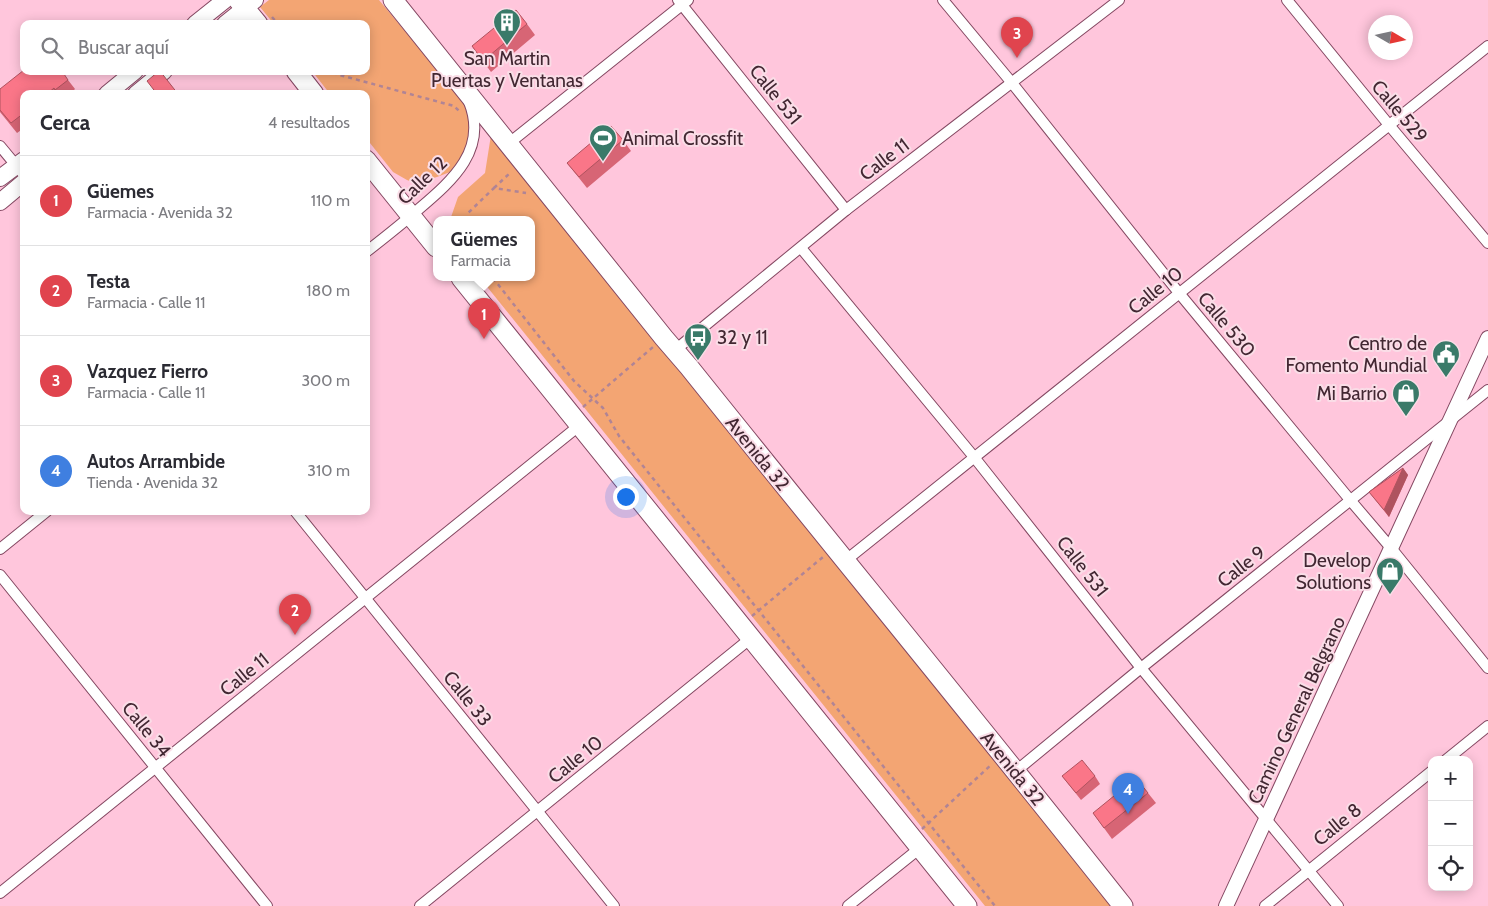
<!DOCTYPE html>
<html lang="es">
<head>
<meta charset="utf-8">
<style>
  body { margin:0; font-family:Cabin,sans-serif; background:#f7f7f7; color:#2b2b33 }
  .controls { position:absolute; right:15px; bottom:15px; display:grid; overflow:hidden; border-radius:10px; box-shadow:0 2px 12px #0003 }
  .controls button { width:45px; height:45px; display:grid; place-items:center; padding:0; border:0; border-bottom:1px solid #e1e1e2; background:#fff; color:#2b2b33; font:25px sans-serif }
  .compass { position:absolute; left:1368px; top:15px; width:45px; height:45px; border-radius:50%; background:#fff; box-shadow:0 2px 12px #0003; rotate:99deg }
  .you { position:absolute; left:625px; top:496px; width:18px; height:18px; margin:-12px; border:4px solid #fff; border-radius:50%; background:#1a73e8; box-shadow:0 0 0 8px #1a73e833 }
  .badge { display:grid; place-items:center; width:32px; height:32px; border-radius:50%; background:#3a7a69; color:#fff; font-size:16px; font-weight:700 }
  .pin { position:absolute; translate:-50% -41px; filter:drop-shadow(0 1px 2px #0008) }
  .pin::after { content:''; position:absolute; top:26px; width:18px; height:15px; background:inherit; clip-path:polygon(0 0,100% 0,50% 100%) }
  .popup { position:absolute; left:433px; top:216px; width:102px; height:65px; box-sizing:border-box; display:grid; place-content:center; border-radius:10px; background:#fff; filter:drop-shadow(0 1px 4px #0005); font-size:16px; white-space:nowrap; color:#7c7c81 }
  .popup b { font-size:19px; color:#2b2b33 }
  .popup::after { content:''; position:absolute; left:50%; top:100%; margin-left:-10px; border:10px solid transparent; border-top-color:#fff }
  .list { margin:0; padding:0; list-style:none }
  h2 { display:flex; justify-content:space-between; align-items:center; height:65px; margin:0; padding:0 20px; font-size:21px }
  h2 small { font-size:16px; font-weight:400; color:#7c7c81 }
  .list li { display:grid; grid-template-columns:32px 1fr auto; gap:15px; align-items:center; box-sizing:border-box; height:90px; padding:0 20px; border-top:1px solid #e1e1e2 }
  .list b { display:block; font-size:19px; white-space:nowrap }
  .list p { margin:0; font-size:16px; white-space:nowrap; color:#7c7c81 }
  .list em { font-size:16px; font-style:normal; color:#7c7c81 }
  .icon { flex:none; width:28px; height:28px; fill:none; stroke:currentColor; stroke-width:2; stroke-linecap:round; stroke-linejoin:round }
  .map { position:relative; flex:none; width:1488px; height:906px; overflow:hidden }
  .search { position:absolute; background:#fff; box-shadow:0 2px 12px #0003; left:20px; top:20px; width:350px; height:55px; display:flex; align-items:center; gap:12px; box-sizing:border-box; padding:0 18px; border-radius:10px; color:#7c7c81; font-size:19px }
  .panel { position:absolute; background:#fff; box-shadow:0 2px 12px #0003; left:20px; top:90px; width:350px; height:425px; border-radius:10px }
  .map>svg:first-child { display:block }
</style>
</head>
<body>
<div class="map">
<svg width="1488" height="906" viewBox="0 0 1488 906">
  <rect width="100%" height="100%" fill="#ffc6dc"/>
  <g fill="#f3a573">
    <polygon points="269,0 379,0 471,110 468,140 462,159 450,172 437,177 415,183 407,180 393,172 366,138 366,94 330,94 312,71 366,71 366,24 274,24 260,7"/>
    <polygon points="491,135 1116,906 985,906 480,278 532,278 532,220 450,220 458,197 485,173"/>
  </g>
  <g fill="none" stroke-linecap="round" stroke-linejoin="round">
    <g stroke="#844862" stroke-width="12">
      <g id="street">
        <polyline points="678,0 846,210"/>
        <polyline points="943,0 1012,83 1179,293 1351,501 1391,548 1488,668"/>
        <polyline points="1287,0 1389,125 1488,243"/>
        <polyline points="508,144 688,0"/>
        <polyline points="0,146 24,175"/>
        <polyline points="801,248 974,457 1141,668 1338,906"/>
        <path d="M366,252C384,238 403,223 420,208C453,180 488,149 469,102"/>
        <polyline points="674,351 846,210 1119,0"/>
        <polyline points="295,511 614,906"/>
        <polyline points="0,549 47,511"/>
        <polyline points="845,561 1488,46"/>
        <polyline points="0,575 267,906"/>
        <polyline points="1446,760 1488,726"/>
        <polyline points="1016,771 1141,668 1488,390"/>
        <polyline points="0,893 580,425"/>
        <polyline points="420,906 751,638"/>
        <polyline points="848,906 920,848"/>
        <polyline points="1265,906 1432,771"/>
      </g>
    </g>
    <g stroke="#844862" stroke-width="16">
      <polyline id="secondary" points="1226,906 1488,338"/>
    </g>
    <g stroke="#844862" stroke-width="18">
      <g id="primary">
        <polyline points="195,24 225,0"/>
        <polyline points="225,24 255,0"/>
        <polyline points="107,94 135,71"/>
        <polyline points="136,94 164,71"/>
        <polyline points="0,178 24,160"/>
        <polyline points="0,202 24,182"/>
      </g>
    </g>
    <g stroke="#844862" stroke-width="21">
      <g id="highway">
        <polyline points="238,0 258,24"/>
        <path d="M393,0L664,338L689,367C833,547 980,725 1123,906"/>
        <polyline points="296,71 314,94"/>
        <polyline points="366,160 436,247"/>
        <polyline points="461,278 967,906"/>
      </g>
    </g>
    <g stroke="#b08495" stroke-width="2.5" stroke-dasharray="4 4" stroke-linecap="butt">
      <polyline points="272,17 278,24"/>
      <polyline points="325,71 454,106 459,111"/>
      <polyline points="494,188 511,172"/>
      <polyline points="468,220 468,213 494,188 526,193"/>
      <polyline points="493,278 574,381 603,408 619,436 995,906"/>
      <polyline points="583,407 653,347"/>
      <polyline points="752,616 823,557"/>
      <polyline points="922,829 992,764"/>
    </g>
    <use href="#street" stroke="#fff" stroke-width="10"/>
    <use href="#secondary" stroke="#fff" stroke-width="14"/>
    <use href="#primary" stroke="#fff" stroke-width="16"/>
    <use href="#highway" stroke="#fff" stroke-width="19"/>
  </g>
  <g fill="#d76575">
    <polygon points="527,24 535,35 491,72 472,46"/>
    <polygon points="68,80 75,89 70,94 24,94 24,128 17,133 0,112 0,89"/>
    <polygon points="623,140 631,151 587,188 567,163"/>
    <polygon points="1403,468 1408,475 1389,517 1369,492"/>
    <polygon points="1062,776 1095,776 1100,784 1081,800"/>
    <polygon points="1148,793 1156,803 1112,839 1093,813"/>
  </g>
  <polygon fill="#af535f" points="1403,468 1408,475 1389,517 1384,510"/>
  <g fill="#fa7688" stroke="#af535f">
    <polygon points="516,10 527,24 483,61 472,46"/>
    <polygon points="24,70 24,71 62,71 68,80 55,90 54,88 47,94 24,94 24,113 11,123 0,110 0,89"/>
    <polygon points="159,71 160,71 178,94 157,94 147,81"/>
    <polygon points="611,126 623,140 579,177 567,163"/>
    <polygon points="1403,468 1384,510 1369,492"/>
    <polygon points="1082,760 1095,776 1076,793 1062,776"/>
    <polygon points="1136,778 1148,793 1104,828 1093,813"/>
  </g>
  <defs>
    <g id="building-pin" transform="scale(1.4375)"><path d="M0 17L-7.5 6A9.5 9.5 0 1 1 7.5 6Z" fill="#3a7a69" stroke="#fadde7"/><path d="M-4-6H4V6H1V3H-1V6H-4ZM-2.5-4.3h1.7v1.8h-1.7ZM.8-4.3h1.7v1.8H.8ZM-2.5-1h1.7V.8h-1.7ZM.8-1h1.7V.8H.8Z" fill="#fff"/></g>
    <g id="stadium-pin" transform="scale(1.4375)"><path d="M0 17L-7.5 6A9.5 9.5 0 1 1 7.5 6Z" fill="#3a7a69" stroke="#fadde7"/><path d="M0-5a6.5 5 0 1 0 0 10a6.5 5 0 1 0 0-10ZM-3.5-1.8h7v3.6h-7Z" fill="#fff"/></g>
    <g id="bus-pin" transform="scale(1.4375)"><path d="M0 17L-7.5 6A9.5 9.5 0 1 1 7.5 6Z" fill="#3a7a69" stroke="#fadde7"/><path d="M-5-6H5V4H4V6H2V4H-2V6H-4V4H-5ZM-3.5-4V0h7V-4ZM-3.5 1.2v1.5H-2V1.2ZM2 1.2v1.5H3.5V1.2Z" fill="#fff"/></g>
    <g id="civic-pin" transform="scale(1.4375)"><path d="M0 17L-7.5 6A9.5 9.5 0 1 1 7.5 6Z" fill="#3a7a69" stroke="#fadde7"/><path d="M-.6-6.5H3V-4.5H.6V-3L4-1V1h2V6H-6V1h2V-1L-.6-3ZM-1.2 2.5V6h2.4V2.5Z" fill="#fff"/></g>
    <g id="shop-pin" transform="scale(1.4375)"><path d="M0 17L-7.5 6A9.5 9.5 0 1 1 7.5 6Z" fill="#3a7a69" stroke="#fadde7"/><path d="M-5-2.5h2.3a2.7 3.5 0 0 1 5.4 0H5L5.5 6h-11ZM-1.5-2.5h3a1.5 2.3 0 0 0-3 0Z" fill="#fff"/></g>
  </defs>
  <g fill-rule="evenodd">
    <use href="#building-pin" x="507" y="22"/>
    <use href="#stadium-pin" x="603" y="138"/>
    <use href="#bus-pin" x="698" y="337"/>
    <use href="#civic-pin" x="1446" y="354"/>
    <use href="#shop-pin" x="1406" y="393"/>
    <use href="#shop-pin" x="1390" y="571"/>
  </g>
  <g text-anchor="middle" stroke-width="4" stroke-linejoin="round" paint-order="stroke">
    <g font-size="19" fill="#422732" stroke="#fadde7" text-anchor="end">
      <text x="507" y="65" text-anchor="middle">San Martin<tspan x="507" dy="22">Puertas y Ventanas</tspan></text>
      <text x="622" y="145" text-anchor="start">Animal Crossfit</text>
      <text x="717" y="344" text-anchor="start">32 y 11</text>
      <text x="1427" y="350">Centro de<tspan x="1427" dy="22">Fomento Mundial</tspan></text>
      <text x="1387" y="400">Mi Barrio</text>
      <text x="1371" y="567">Develop<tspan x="1371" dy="22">Solutions</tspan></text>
    </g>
    <g font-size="19" fill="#422732" stroke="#fadde7">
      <text transform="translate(776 94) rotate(51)" y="7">Calle 531</text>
      <text transform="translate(1400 111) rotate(50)" y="7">Calle 529</text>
      <text transform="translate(884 159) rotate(-37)" y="7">Calle 11</text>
      <text transform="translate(422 180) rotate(-44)" y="7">Calle 12</text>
      <text transform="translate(1155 290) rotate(-39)" y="7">Calle 10</text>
      <text transform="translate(1227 324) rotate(50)" y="7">Calle 530</text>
      <text transform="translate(758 453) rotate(51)" y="7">Avenida 32</text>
      <text transform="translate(1083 566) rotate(52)" y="7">Calle 531</text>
      <text transform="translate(1241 566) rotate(-38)" y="7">Calle 9</text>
      <text transform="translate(244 674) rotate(-39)" y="7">Calle 11</text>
      <text transform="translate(468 698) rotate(51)" y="7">Calle 33</text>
      <text transform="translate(1296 710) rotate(-65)" y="7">Camino General Belgrano</text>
      <text transform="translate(147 729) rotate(51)" y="7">Calle 34</text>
      <text transform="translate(575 759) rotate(-39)" y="7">Calle 10</text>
      <text transform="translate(1013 768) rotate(51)" y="7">Avenida 32</text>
      <text transform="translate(1337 824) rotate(-39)" y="7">Calle 8</text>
    </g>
  </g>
</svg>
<div class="controls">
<button>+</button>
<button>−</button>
<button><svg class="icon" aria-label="locate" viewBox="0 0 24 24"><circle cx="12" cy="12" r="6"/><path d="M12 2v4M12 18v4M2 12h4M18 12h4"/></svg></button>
</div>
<svg class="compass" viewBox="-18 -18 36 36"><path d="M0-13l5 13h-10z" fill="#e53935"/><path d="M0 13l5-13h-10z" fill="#7c7c81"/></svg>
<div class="you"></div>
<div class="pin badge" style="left:484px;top:339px;background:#e0444e">1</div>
<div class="popup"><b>Güemes</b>Farmacia</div>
<div class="pin badge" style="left:295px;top:635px;background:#e0444e">2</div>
<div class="pin badge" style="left:1017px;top:58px;background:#e0444e">3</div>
<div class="pin badge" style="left:1128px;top:814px;background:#3f7fe0">4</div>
<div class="search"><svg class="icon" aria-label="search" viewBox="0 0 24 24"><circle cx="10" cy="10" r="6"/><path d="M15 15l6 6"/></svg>Buscar aquí</div>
<section class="panel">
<h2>Cerca<small>4 resultados</small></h2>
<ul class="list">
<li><span class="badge" style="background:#e0444e">1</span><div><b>Güemes</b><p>Farmacia · Avenida 32</p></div><em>110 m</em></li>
<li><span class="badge" style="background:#e0444e">2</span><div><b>Testa</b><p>Farmacia · Calle 11</p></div><em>180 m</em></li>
<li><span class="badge" style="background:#e0444e">3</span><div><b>Vazquez Fierro</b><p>Farmacia · Calle 11</p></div><em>300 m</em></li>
<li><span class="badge" style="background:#3f7fe0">4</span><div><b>Autos Arrambide</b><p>Tienda · Avenida 32</p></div><em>310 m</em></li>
</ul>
</section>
</div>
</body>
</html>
